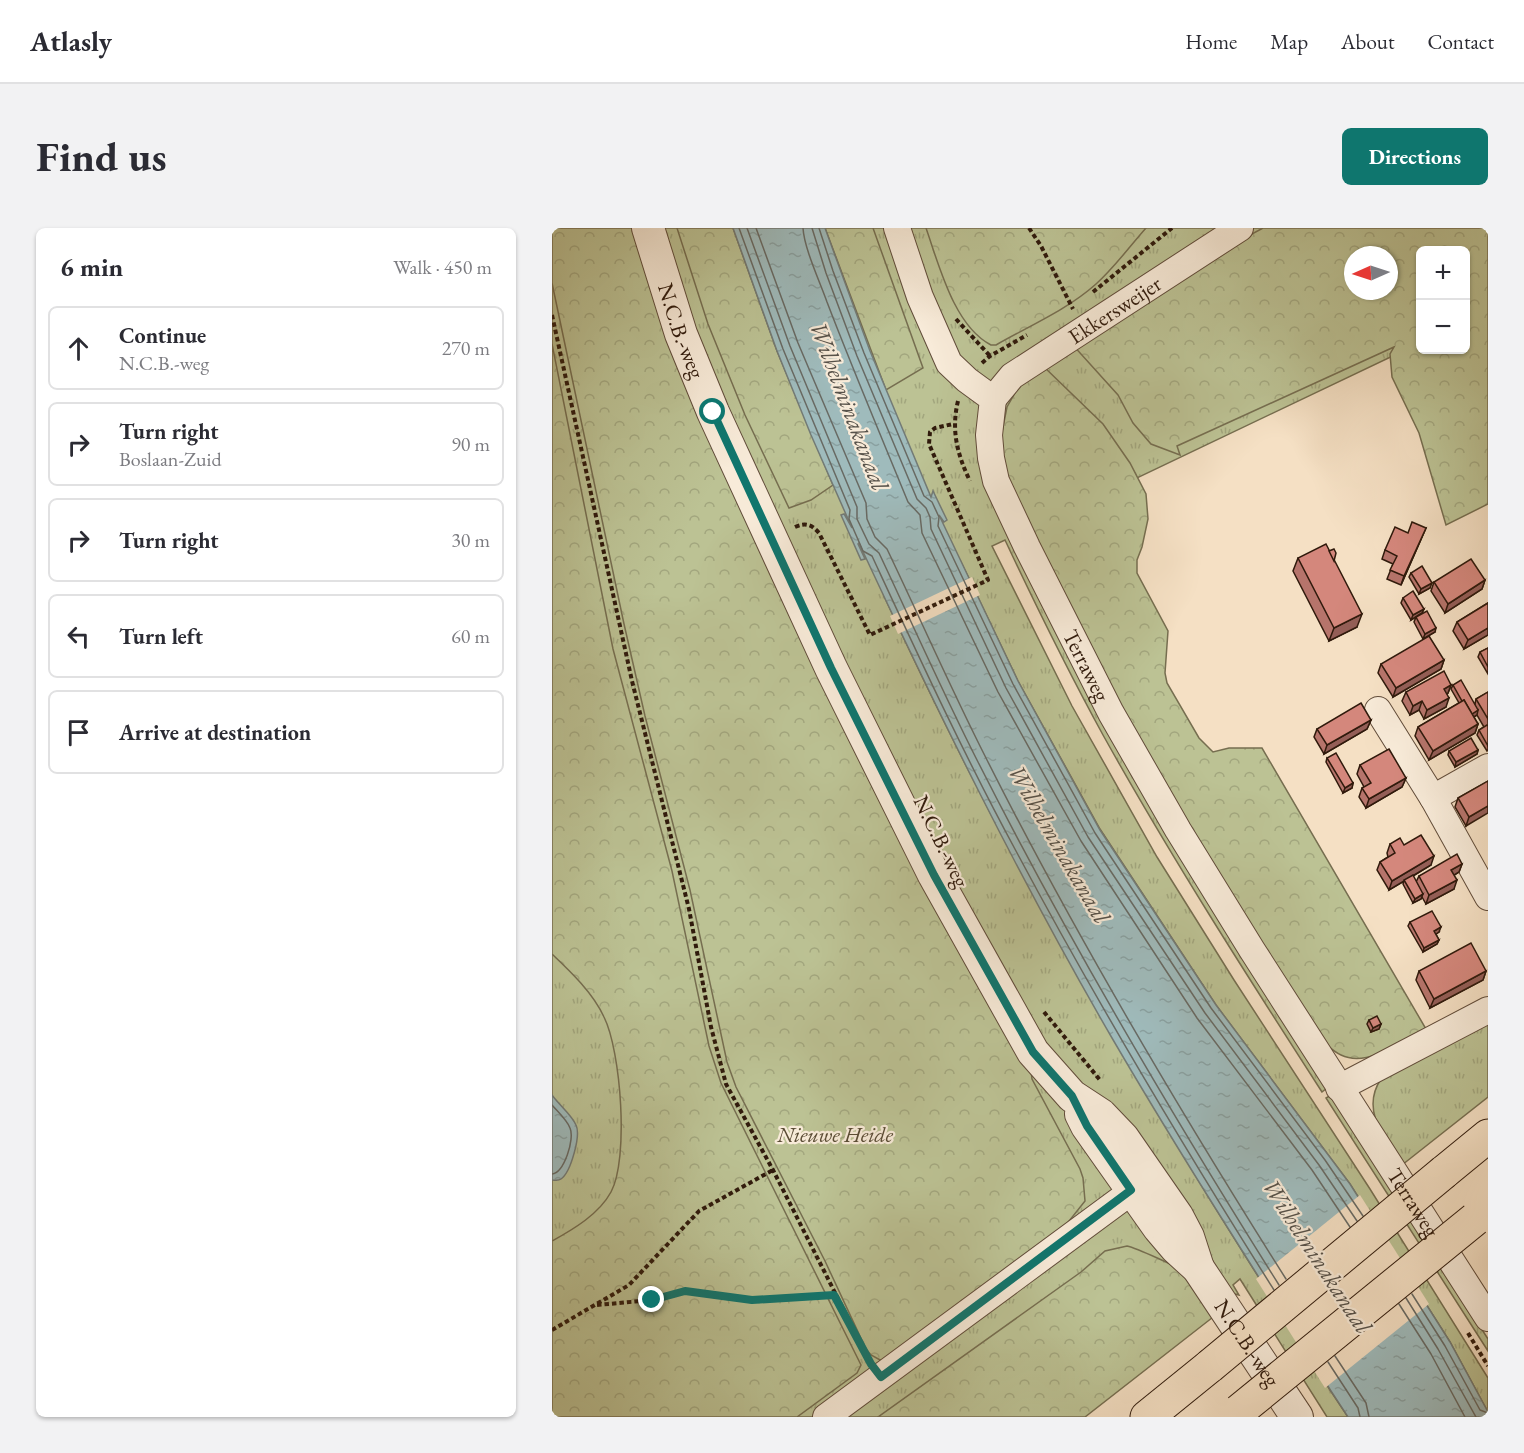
<!DOCTYPE html>
<html lang="en">
<head>
<meta charset="utf-8">
<style>
  body { margin:0; font-family:"EB Garamond",serif; background:#f2f2f3; color:#2b2b33 }
  .controls { position:absolute; right:18px; top:18px; display:grid; overflow:hidden; border-radius:9px; box-shadow:0 2px 4px #0004 }
  .controls button { width:54px; height:54px; display:grid; place-items:center; padding:0; border:0; border-bottom:2px solid #e1e1e2; background:#fff; color:#2b2b33; font:30px sans-serif }
  .compass { position:absolute; left:792px; top:18px; width:54px; height:54px; border-radius:50%; background:#fff; box-shadow:0 2px 4px #0004; rotate:267deg }
  .stop { position:absolute; width:18px; height:18px; margin:-14px; border:4px solid #0f766e; border-radius:50%; background:#fff }
  .stop.end { background:#0f766e; border-color:#fff; box-shadow:0 2px 6px #0008 }
  .list { margin:0; padding:0; list-style:none }
  h2 { display:flex; justify-content:space-between; align-items:center; height:78px; margin:0; padding:0 24px; font-size:26px }
  h2 small { font-size:20px; font-weight:400; color:#7c7c81 }
  .list li { display:grid; grid-template-columns:39px 1fr auto; gap:18px; align-items:center; box-sizing:border-box; height:84px; margin:0 12px 12px; padding:0 12px; border:2px solid #e1e1e2; border-radius:9px }
  .list b { display:block; font-size:22px; white-space:nowrap }
  .list p { margin:0; font-size:20px; white-space:nowrap; color:#7c7c81 }
  .list em { font-size:20px; font-style:normal; color:#7c7c81 }
  .icon { flex:none; width:33px; height:33px; fill:none; stroke:currentColor; stroke-width:2; stroke-linecap:round; stroke-linejoin:round }
  .map { position:relative; flex:none; width:936px; height:1189px; overflow:hidden; border-radius:9px }
  header { display:flex; align-items:center; gap:36px; box-sizing:border-box; height:84px; padding:0 30px; background:#fff; border-bottom:2px solid #e1e1e2 }
  header strong { font-size:28px }
  nav { display:flex; gap:33px; margin-inline-start:auto; font-size:21px }
  .intro { display:flex; align-items:center; justify-content:space-between; box-sizing:border-box; height:144px; padding:0 36px }
  h1 { margin:0; font-size:42px }
  .button { padding:15px 27px; border-radius:9px; background:#0f766e; color:#fff; font-size:21px; font-weight:700 }
  main { display:flex; gap:36px; padding:0 36px }
  aside { flex:1; background:#fff; border-radius:9px; box-shadow:0 2px 4px #0004 }
  .map>svg:first-child { display:block }
</style>
</head>
<body>
<header>
<strong>Atlasly</strong>
<nav><a>Home</a><a>Map</a><a>About</a><a>Contact</a></nav>
</header>
<div class="intro"><h1>Find us</h1><a class="button">Directions</a></div>
<main>
<aside>
<h2>6 min<small>Walk · 450 m</small></h2>
<ul class="list">
<li><svg class="icon" aria-label="ahead" viewBox="0 0 24 24"><path d="M12 20V5M6 11l6-6 6 6"/></svg><div><b>Continue</b><p>N.C.B.-weg</p></div><em>270 m</em></li>
<li><svg class="icon" aria-label="right" viewBox="0 0 24 24"><path d="M7 20v-9h11M14 6l5 5-5 5"/></svg><div><b>Turn right</b><p>Boslaan-Zuid</p></div><em>90 m</em></li>
<li><svg class="icon" aria-label="right" viewBox="0 0 24 24"><path d="M7 20v-9h11M14 6l5 5-5 5"/></svg><div><b>Turn right</b></div><em>30 m</em></li>
<li><svg class="icon" aria-label="left" viewBox="0 0 24 24"><path d="M17 20v-9H6M10 6l-5 5 5 5"/></svg><div><b>Turn left</b></div><em>60 m</em></li>
<li><svg class="icon" aria-label="arrive" viewBox="0 0 24 24"><path d="M6 21V4h12l-3 4 3 4H6"/></svg><div><b>Arrive at destination</b></div></li>
</ul>
</aside>
<div class="map">
<svg width="936" height="1189" viewBox="0 0 936 1189">
  <defs>
    <pattern id="grass-tufts" width="24" height="20" patternUnits="userSpaceOnUse" patternTransform="scale(1.5)"><rect width="24" height="20" fill="#bcc294"/><path d="M3 7l-1-3M5 7V3M7 7l1-3M15 17l-1-3M17 17v-4M19 17l1-3" fill="none" stroke="#a2a67e"/></pattern>
    <pattern id="forest-crowns" width="20" height="18" patternUnits="userSpaceOnUse" patternTransform="scale(1.5)"><rect width="20" height="18" fill="#bcc294"/><path d="M2 6a3 3 0 1 1 6 0M12 15a3 3 0 1 1 6 0" fill="none" stroke="#a2a67e"/></pattern>
    <pattern id="water-ripples" width="26" height="14" patternUnits="userSpaceOnUse" patternTransform="scale(1.5)"><rect width="26" height="14" fill="#9fbbbc"/><path d="M2 4q2-2 4 0t4 0M15 11q2-2 4 0t4 0" fill="none" stroke="#89a0a0"/></pattern>
  </defs>
  <rect width="100%" height="100%" fill="#f5e0c4"/>
  <filter id="stains"><feTurbulence type="fractalNoise" baseFrequency=".00333" numOctaves="4"/><feColorMatrix values="0 0 0 0 .2 0 0 0 0 .09 0 0 0 0 .02 0 0 0 .5 -.17"/></filter>
  <radialGradient id="worn" r=".72"><stop offset=".6" stop-color="#630" stop-opacity="0"/><stop offset="1" stop-color="#630" stop-opacity=".3"/></radialGradient>
  <g fill="url(#grass-tufts)" stroke="#766e50" stroke-width="1.5" fill-rule="evenodd">
    <path d="M0,0H936L914,22H868V115L526,278L775,860L770,864C694,746 619,629 551,507C516,443 484,378 453,312L440,318L520,478L605,629L682,752L818,961L936,1150V1184L898,1114L798,956L664,777L548,601L466,453L408,332L332,368C439,600 563,822 699,1037C731,1088 762,1139 796,1189H775L688,1051L681,1057L687,1067L679,1065L512,1189H0ZM801,27H837V63H801Z"/>
    <path d="M936,793V869L850,937C833,911 808,882 829,851Z"/>
    <polygon points="779,867 936,1111 936,1123 774,870"/>
  </g>
  <g fill="url(#forest-crowns)" stroke="#766e50" stroke-width="1.5" fill-rule="evenodd">
    <polygon points="0,0 82,0 478,834 480,851 528,941 531,950 533,973 506,1007 330,1133 319,1127 314,1121 273,1033 184,859 175,834 138,662 93,488 72,396 0,55"/>
    <polygon points="125,0 181,0 225,123 281,257 259,272 237,280 193,187 156,96"/>
    <polygon points="273,0 321,0 371,140 334,162"/>
    <path d="M374,0H594C578,18 562,40 544,56C515,82 477,98 444,117H439C402,98 387,37 374,0Z"/>
    <path d="M711,0H936V276L894,297L867,205L840,149L838,126L842,119L625,218L628,227L599,216L581,195L566,167L519,115L633,42ZM868,22H914V122H868ZM801,27H837V63H801Z"/>
    <path d="M0,116L61,421L120,643L157,818L169,855L309,1137L305,1145L245,1189H0V1013C22,1001 47,986 59,964C77,931 69,823 52,789C41,765 19,744 0,726Z"/>
    <path d="M490,137L551,196L578,235L594,266L596,291L590,319L585,332V345L616,403L613,445L615,455L647,510L661,524L677,520H710L874,801C851,813 816,840 789,827C782,824 776,818 770,813L646,618L563,470L457,254L450,226V204L455,179L467,158Z"/>
    <path d="M575,1018C584,1020 627,1039 634,1045C643,1052 657,1076 665,1086L533,1189H326L529,1044L553,1023Z"/>
  </g>
  <g fill="url(#water-ripples)" stroke="#737b76" stroke-width="1.5">
    <path d="M181,0H273L318,123L379,269L381,263L395,292L392,294L387,287L466,453L548,602L664,777L798,956L898,1114L936,1184V1189H796L779,1163C705,1046 630,930 560,810C467,650 385,483 307,315L306,316L313,331L309,332L289,287L292,286L300,300L259,207L225,123Z"/>
    <path d="M0,867C7,877 19,886 24,897C29,907 19,944 9,951C6,953 4,952 0,952Z"/>
  </g>
  <g fill="#f5e0c4">
    <polygon points="420,349 428,367 346,406 338,388"/>
    <polygon points="808,967 877,1076 773,1160 704,1051"/>
  </g>
  <g fill="none" stroke-linecap="round" stroke-linejoin="round">
    <g stroke="#686a64" stroke-width="1.5">
      <path d="M187,0L231,121L298,282L297,291L311,323L320,328C366,427 412,527 464,623C544,773 631,918 722,1062"/>
      <path d="M195,0L238,118L305,279V291L317,316L327,325C360,395 391,465 426,534C517,714 620,887 727,1057"/>
      <path d="M204,0L246,115L314,275L315,291L323,309L335,321C368,390 399,461 434,530C524,709 627,882 734,1051"/>
      <path d="M251,0C252,20 268,54 275,74C301,142 329,208 356,274L368,287L370,305L446,464L529,613L645,790L760,942L798,999"/>
      <polyline points="260,0 274,45 305,128 365,271 374,280 378,289 379,301 454,460 536,609 653,785 767,937 805,993"/>
      <polyline points="267,0 281,43 312,125 372,268 380,274 387,289 386,298 461,456 543,605 659,780 773,932 811,988"/>
      <path d="M0,877C6,884 15,892 18,900C23,911 12,945 0,946"/>
      <polyline points="860,1066 893,1118 928,1182 936,1185"/>
      <polyline points="854,1070 886,1121 924,1189"/>
      <polyline points="847,1076 879,1126 913,1189"/>
      <polyline points="783,1128 814,1175 817,1189"/>
      <polyline points="776,1134 806,1180 808,1189"/>
    </g>
    <g stroke="#614c3a" stroke-width="28">
      <g id="minor">
        <path id="s1" d="M345,0L368,69L397,135L415,152L441,171L437,207L439,230L444,253L475,319L559,485L626,602L700,722L936,1090"/>
        <path id="s2" d="M441,171L460,148L688,0"/>
        <polyline points="826,482 881,570"/>
        <polyline points="936,539 881,570 936,669"/>
        <polyline points="787,860 936,782"/>
        <polyline points="274,1189 595,952"/>
      </g>
    </g>
    <g stroke="#614c3a" stroke-width="34">
      <g id="tertiary">
        <path id="s3" d="M96,0L129,106L161,184L279,440L382,647L481,824L520,868L549,887L571,910L625,988L636,1009L646,1040"/>
        <path id="s4" d="M529,886L535,898L607,1000L624,1020L646,1040L745,1189"/>
      </g>
    </g>
    <g stroke="#301a0c" stroke-width="35">
      <g id="motorway">
        <polyline points="892,944 936,908"/>
        <polyline points="595,1189 658,1138"/>
      </g>
    </g>
    <g stroke="#301a0c" stroke-width="4" stroke-dasharray="4.5 3" stroke-linecap="butt">
      <polyline points="477,0 489,18 521,81"/>
      <polyline points="541,64 620,0"/>
      <polyline points="0,87 80,453 137,681 159,799 174,856 221,942 316,1130"/>
      <polyline points="404,91 438,128"/>
      <polyline points="430,135 438,128 475,107"/>
      <path d="M406,173C399,202 405,226 418,253"/>
      <path d="M243,299C254,294 260,297 267,305L318,407L436,352L377,216L378,204L383,200L401,196"/>
      <polyline points="492,784 548,852"/>
      <polyline points="45,1077 100,1072 133,1063 200,1072 282,1067"/>
      <polyline points="0,1102 77,1057 147,983 221,942"/>
      <polyline points="916,1105 936,1138"/>
    </g>
    <use href="#minor" stroke="#f8ebd9" stroke-width="26"/>
    <use href="#tertiary" stroke="#f8ebd9" stroke-width="32"/>
    <use href="#motorway" stroke="#f5e0c4" stroke-width="33"/>
    <g stroke="#301a0c" stroke-width="35" stroke-linecap="butt">
      <g id="motorway-bridge">
        <polyline points="658,1138 892,944"/>
        <polyline points="687,1183 923,991"/>
      </g>
    </g>
    <use href="#motorway-bridge" stroke="#f5e0c4" stroke-width="33"/>
  </g>
  <g fill="#b6746b" stroke="#301a0c" stroke-width="1.5">
    <polygon points="874,300 849,357 835,351 841,336 830,331 833,322 856,305"/>
    <polygon points="746,330 782,333 805,399 777,413 741,343"/>
    <polygon points="859,345 878,360 867,366 857,349"/>
    <polygon points="933,352 930,361 893,385 879,363 882,354"/>
    <polygon points="851,370 872,381 870,385 859,392 849,375"/>
    <polygon points="936,375 936,407 912,421 901,403 905,394"/>
    <polygon points="864,389 883,404 871,411 862,394"/>
    <polygon points="936,420 936,446 926,429 928,424"/>
    <polygon points="892,432 889,441 841,469 826,445 829,436"/>
    <polygon points="899,457 896,465 895,466 894,479 872,491 867,482 858,487 850,473 854,464"/>
    <polygon points="901,457 923,476 924,471 936,464 936,522 935,523 925,507 927,502 932,499 925,487 922,489 926,496 923,505 877,532 863,508 866,499 907,475 899,461"/>
    <polygon points="819,492 815,501 772,526 762,509 765,501"/>
    <polygon points="926,522 925,526 903,539 896,527 897,523"/>
    <polygon points="775,530 801,555 800,560 791,565 774,534"/>
    <polygon points="808,537 854,550 850,559 814,580 807,569 810,560 812,559 805,546"/>
    <polygon points="936,553 914,598 903,579 906,570"/>
    <polygon points="838,616 852,617 879,637 861,648 864,654 867,648 910,636 907,644 902,647 902,661 874,676 870,669 869,671 861,675 851,656 852,653 837,662 825,642 828,634 836,629 835,625"/>
    <polygon points="858,694 887,704 884,706 887,712 885,716 871,724 856,698"/>
    <polygon points="867,743 934,743 931,752 878,780 864,752"/>
    <polygon points="817,792 829,796 827,801 819,804 815,796"/>
  </g>
  <g fill="#945e57" stroke="#301a0c" stroke-width="1.5">
    <polygon points="874,300 870,309 849,357 852,348"/>
    <polygon points="933,352 930,361 893,385 896,376"/>
    <polygon points="880,355 878,360 867,366 869,361"/>
    <polygon points="872,381 870,385 859,392 861,387"/>
    <polygon points="810,386 805,399 777,413 782,400"/>
    <polygon points="884,400 883,404 871,411 873,406"/>
    <polygon points="936,400 936,407 912,421 916,412"/>
    <polygon points="892,432 889,441 841,469 844,460"/>
    <polygon points="899,457 896,465 889,470 892,461"/>
    <polygon points="897,470 894,479 872,491 875,482"/>
    <polygon points="870,473 867,482 858,487 861,478"/>
    <polygon points="926,482 925,487 917,492 918,487"/>
    <polygon points="819,492 815,501 772,526 775,517"/>
    <polygon points="926,496 923,505 877,532 881,523"/>
    <polygon points="926,522 925,526 903,539 904,534"/>
    <polygon points="854,550 850,559 814,580 817,571"/>
    <polygon points="801,555 800,560 791,565 793,560"/>
    <polygon points="936,578 936,585 914,598 917,589"/>
    <polygon points="882,628 879,637 837,662 840,653"/>
    <polygon points="910,636 907,644 896,651 899,642"/>
    <polygon points="905,652 902,661 874,676 877,667"/>
    <polygon points="871,666 869,671 861,675 863,671"/>
    <polygon points="889,699 887,704 881,708 882,703"/>
    <polygon points="887,712 885,716 871,724 872,720"/>
    <polygon points="934,743 931,752 878,780 882,771"/>
    <polygon points="829,796 827,801 819,804 821,800"/>
  </g>
  <g fill="#d4877c" stroke="#301a0c" stroke-width="1.5">
    <polygon points="860,294 874,300 852,348 838,342 845,328 833,322 843,299 856,305"/>
    <polygon points="774,316 810,386 782,400 746,330"/>
    <polygon points="782,321 784,325 782,333 777,323"/>
    <polygon points="919,331 933,352 896,376 882,354"/>
    <polygon points="870,338 880,355 869,361 859,345"/>
    <polygon points="861,363 872,381 861,387 851,370"/>
    <polygon points="936,375 936,400 916,412 905,394"/>
    <polygon points="875,383 884,400 873,406 864,389"/>
    <polygon points="877,408 892,432 844,460 829,436"/>
    <polygon points="936,420 936,439 928,424"/>
    <polygon points="892,443 899,457 892,461 897,470 875,482 870,473 861,478 854,464"/>
    <polygon points="909,452 926,482 920,486 912,472 910,473 901,457"/>
    <polygon points="936,464 936,491 924,471"/>
    <polygon points="912,472 926,496 881,523 866,499"/>
    <polygon points="809,475 819,492 775,517 765,501"/>
    <polygon points="935,497 936,498 936,518 927,502"/>
    <polygon points="919,510 926,522 904,534 897,523"/>
    <polygon points="837,521 854,550 817,571 810,560 819,555 808,537"/>
    <polygon points="784,525 801,555 793,560 775,530"/>
    <polygon points="936,553 936,578 917,589 906,570"/>
    <polygon points="869,607 882,628 840,653 828,634 843,625 838,616 848,610 852,617"/>
    <polygon points="905,626 910,636 899,642 905,652 877,667 867,648"/>
    <polygon points="861,647 871,666 863,671 852,652"/>
    <polygon points="880,683 889,699 882,703 887,712 872,720 858,694"/>
    <polygon points="919,715 934,743 882,771 867,743"/>
    <polygon points="825,788 829,796 821,800 817,792"/>
  </g>
  <g fill="none" stroke-linecap="round" stroke-linejoin="round">
    <polyline stroke="#0f766e" stroke-width="8" points="100,1072 133,1063 200,1072 282,1067 319,1136 329,1149 579,962 535,898 520,868 481,824 382,647 279,440 161,184"/>
  </g>
  <g text-anchor="middle" stroke-width="4.5" stroke-linejoin="round" paint-order="stroke">
    <g font-size="22" fill="#301a0c" stroke="#f8ebd9">
      <text dy="8" stroke="none"><textPath href="#s2" startOffset="152">Ekkersweijer</textPath></text>
      <text dy="8" stroke="none"><textPath href="#s3" startOffset="108">N.C.B.-weg</textPath></text>
      <text dy="8" stroke="none"><textPath href="#s1" startOffset="490">Terraweg</textPath></text>
      <text transform="translate(390 613) rotate(64)" y="8">N.C.B.-weg</text>
      <text dy="8" stroke="none"><textPath href="#s1" startOffset="1119">Terraweg</textPath></text>
      <text dy="8" stroke="none"><textPath href="#s4" startOffset="284">N.C.B.-weg</textPath></text>
    </g>
    <g font-size="22" font-style="italic" fill="#5a4c35" stroke="#f8ebd9">
      <text x="283" y="914">Nieuwe Heide</text>
    </g>
    <g font-size="24" font-style="italic" fill="#57524a" stroke="#f8ebd9">
      <text transform="translate(297 178) rotate(69)" y="8">Wilhelminakanaal</text>
      <text transform="translate(507 616) rotate(60)" y="8">Wilhelminakanaal</text>
      <text transform="translate(765 1028) rotate(57)" y="8">Wilhelminakanaal</text>
    </g>
  </g>
  <rect width="100%" height="100%" filter="url(#stains)"/>
  <rect width="100%" height="100%" fill="url(#worn)"/>
</svg>
<div class="controls">
<button>+</button>
<button>−</button>
</div>
<svg class="compass" viewBox="-18 -18 36 36"><path d="M0-13l5 13h-10z" fill="#e53935"/><path d="M0 13l5-13h-10z" fill="#7c7c81"/></svg>
<div class="stop" style="left:161px;top:184px"></div>
<div class="stop end" style="left:100px;top:1072px"></div>
</div>
</main>
</body>
</html>
